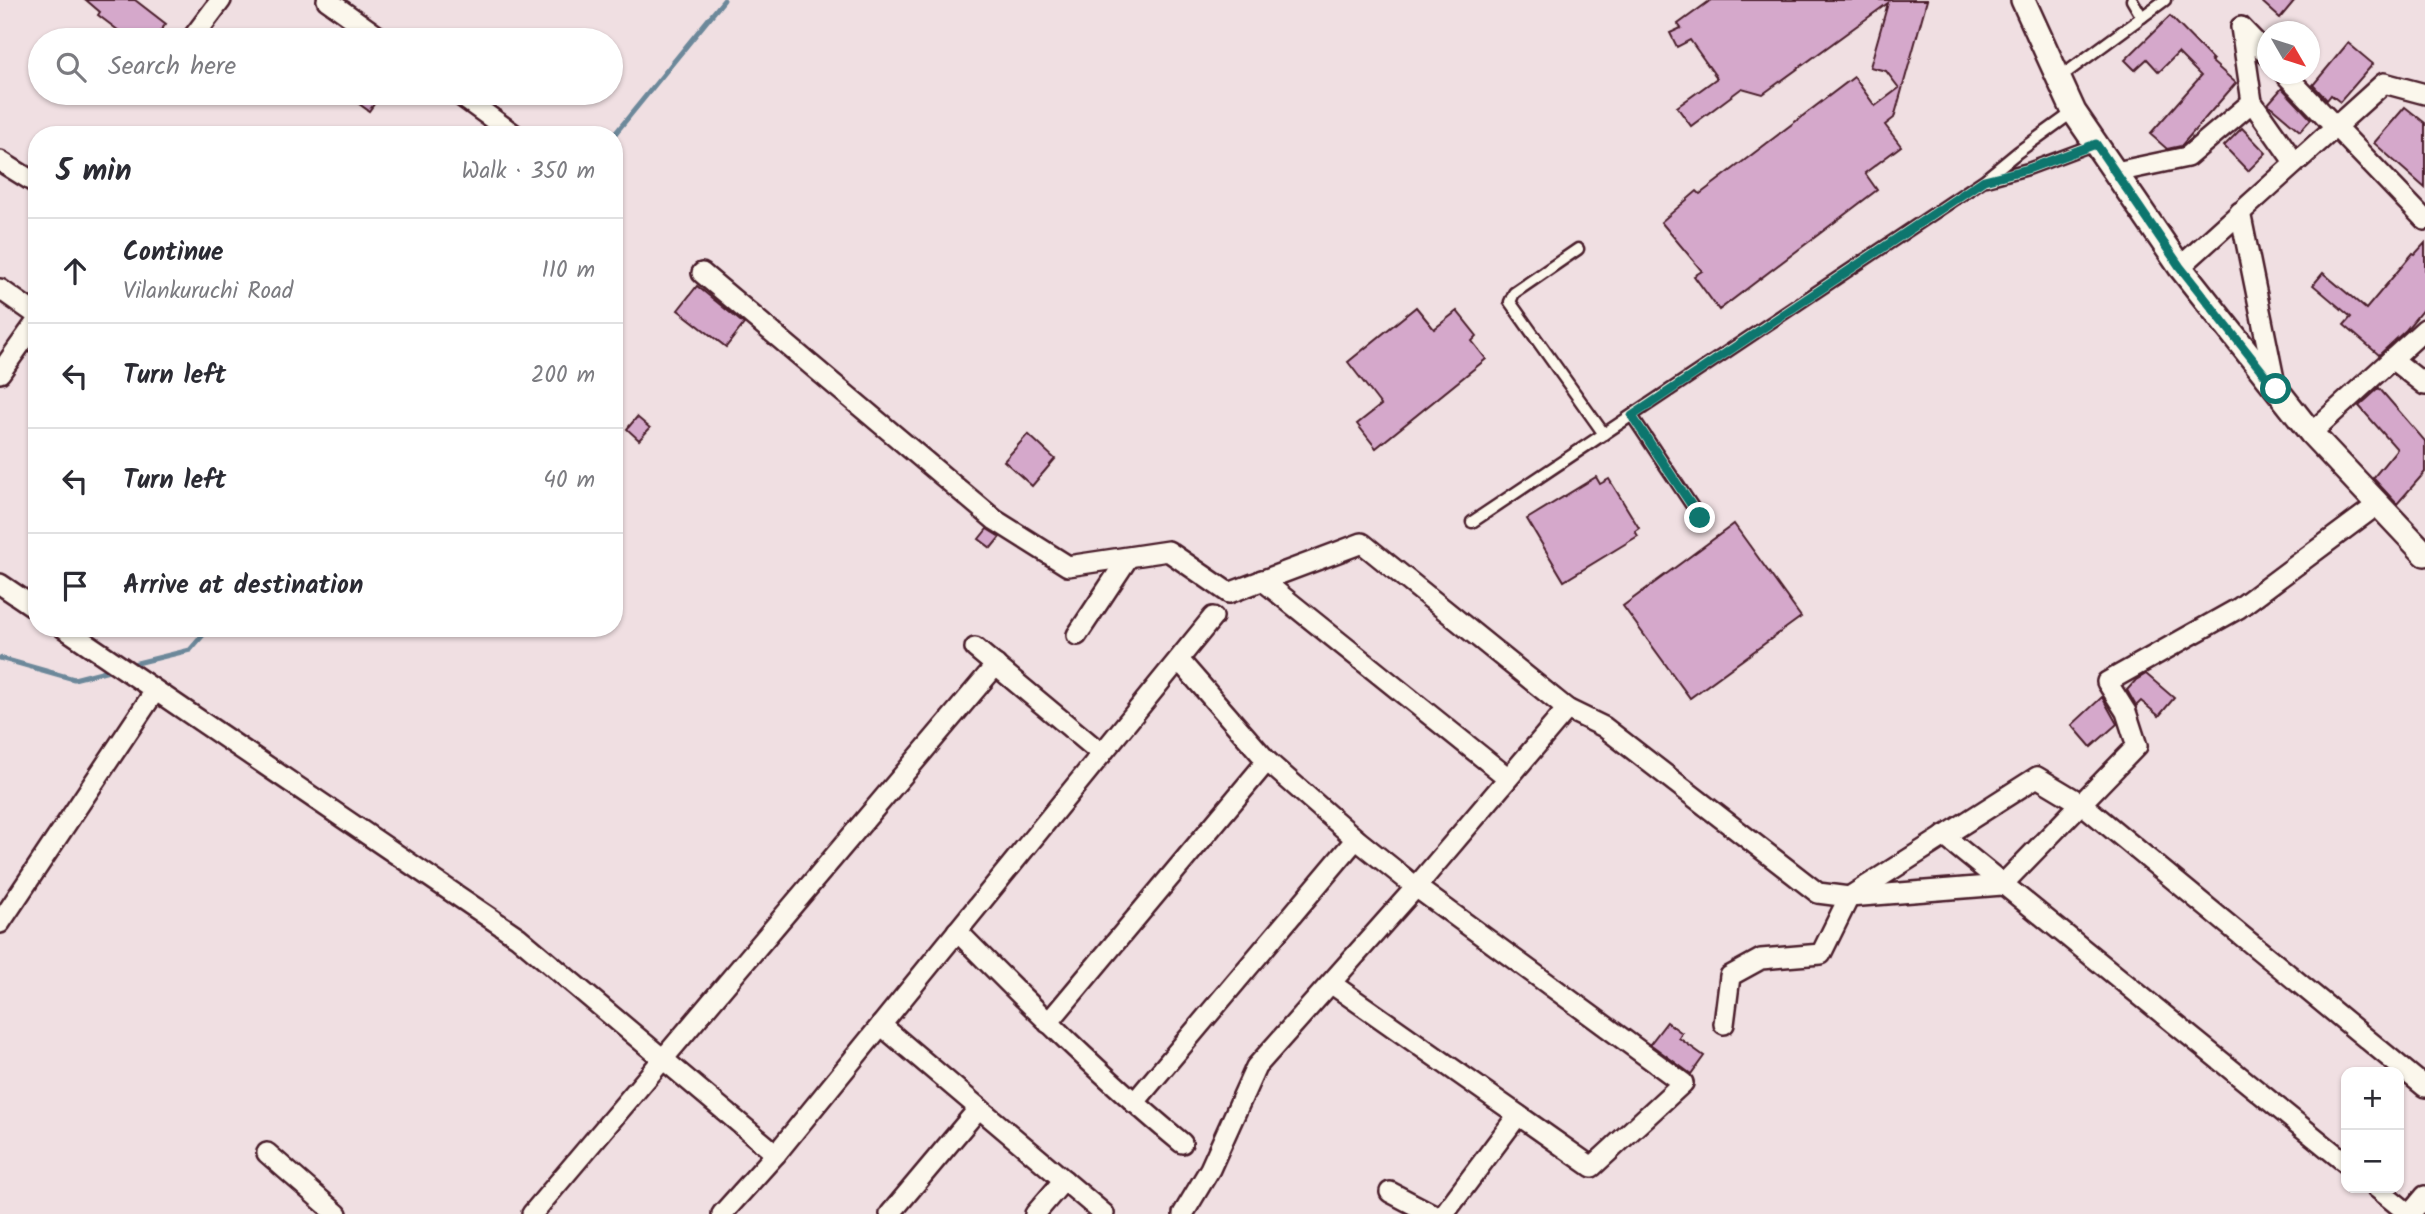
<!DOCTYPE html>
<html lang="en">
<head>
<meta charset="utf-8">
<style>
  body { margin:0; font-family:Kalam,sans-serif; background:#f7f7f7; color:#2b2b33 }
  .controls { position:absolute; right:21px; bottom:21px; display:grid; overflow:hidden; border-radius:14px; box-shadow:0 2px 5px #0004 }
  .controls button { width:63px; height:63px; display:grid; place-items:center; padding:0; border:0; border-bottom:2px solid #e1e1e2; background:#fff; color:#2b2b33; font:35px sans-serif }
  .compass { position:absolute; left:2257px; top:21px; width:63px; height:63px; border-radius:50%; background:#fff; box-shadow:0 2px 5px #0004; rotate:129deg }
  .stop { position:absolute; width:21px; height:21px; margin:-16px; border:5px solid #0f766e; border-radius:50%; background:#fff }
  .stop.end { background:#0f766e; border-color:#fff; box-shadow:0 2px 7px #0008 }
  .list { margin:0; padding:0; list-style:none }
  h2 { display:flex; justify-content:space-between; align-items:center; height:91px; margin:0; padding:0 28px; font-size:30px }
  h2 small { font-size:23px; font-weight:400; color:#7c7c81 }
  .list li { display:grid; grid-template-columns:46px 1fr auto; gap:21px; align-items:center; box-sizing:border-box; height:105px; padding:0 28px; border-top:2px solid #e1e1e2 }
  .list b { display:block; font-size:26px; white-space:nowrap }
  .list p { margin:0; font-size:23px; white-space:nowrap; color:#7c7c81 }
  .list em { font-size:23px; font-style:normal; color:#7c7c81 }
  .icon { flex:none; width:38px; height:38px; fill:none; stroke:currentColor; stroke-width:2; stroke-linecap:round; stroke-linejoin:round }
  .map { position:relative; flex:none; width:2425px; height:1214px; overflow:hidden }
  .search { position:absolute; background:#fff; box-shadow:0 2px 5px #0004; left:28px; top:28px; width:595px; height:77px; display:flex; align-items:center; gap:18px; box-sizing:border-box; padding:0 24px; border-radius:38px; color:#7c7c81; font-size:26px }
  .panel { position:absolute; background:#fff; box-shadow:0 2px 5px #0004; left:28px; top:126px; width:595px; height:511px; border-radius:28px }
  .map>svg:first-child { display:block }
</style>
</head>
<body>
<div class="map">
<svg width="2425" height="1214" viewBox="0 0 2425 1214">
  <rect width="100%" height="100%" fill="#f0dfe2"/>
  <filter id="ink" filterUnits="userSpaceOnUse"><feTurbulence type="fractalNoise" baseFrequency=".0143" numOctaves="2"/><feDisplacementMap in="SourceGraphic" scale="14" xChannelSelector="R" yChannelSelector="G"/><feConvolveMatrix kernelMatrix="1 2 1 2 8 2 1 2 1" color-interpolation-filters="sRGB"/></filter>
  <g filter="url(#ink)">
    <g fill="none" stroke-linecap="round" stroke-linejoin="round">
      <g stroke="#6c889a" stroke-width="5">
        <polyline points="614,135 724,0"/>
        <polyline points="0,658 74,679 113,669"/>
        <polyline points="129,665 190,650 209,628"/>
      </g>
    </g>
    <g fill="#d5a8cb" stroke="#4a1f2b" stroke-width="2">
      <polygon points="86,0 135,0 166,24 153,40 131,40 98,15 100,12"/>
      <polygon points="1711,0 1927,0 1894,118 1885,125 1901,146 1865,173 1877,190 1719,310 1694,276 1702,271 1661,222 1697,191 1700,194 1854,77 1875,106 1899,88 1886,71 1870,67 1888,3 1763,94 1742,88 1691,126 1677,107 1717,78 1690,40 1677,47 1670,33 1681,28 1678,24"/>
      <polygon points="2260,0 2295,0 2280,18"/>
      <polygon points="2170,16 2213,60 2211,61 2236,83 2181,146 2167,149 2150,134 2201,76 2178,53 2159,72 2147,59 2135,70 2125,60"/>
      <polygon points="2348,43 2373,64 2340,102 2331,95 2327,100 2313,85"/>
      <polygon points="2282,88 2311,119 2300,131 2268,104"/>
      <polygon points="344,93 382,93 369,111"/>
      <polygon points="2405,107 2425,123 2425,188 2374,143"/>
      <polygon points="2242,128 2266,153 2248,171 2224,146"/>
      <polygon points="2425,243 2425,307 2406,330 2379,355 2344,325 2351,317 2313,285 2323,273 2366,309 2413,253 2415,254"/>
      <polygon points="697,286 744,324 726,347 678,310"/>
      <polygon points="1416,307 1434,329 1457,311 1477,336 1472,341 1486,359 1376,448 1357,424 1381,405 1348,362"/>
      <polygon points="2379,388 2425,441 2425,472 2397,504 2373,478 2397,449 2359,406"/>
      <polygon points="637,417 650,428 639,440 627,429"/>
      <polygon points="1028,434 1055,459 1032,486 1004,461"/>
      <polygon points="1596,477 1600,484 1609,479 1639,528 1635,531 1638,536 1564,581 1527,519"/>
      <polygon points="1734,524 1801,617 1690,698 1623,606"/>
      <polygon points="987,529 1000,537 991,548 979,539"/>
      <polygon points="2146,674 2174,698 2159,716 2141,701 2136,706 2127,690 2136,680"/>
      <polygon points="2102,697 2117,724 2091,747 2072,725"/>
      <polygon points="1667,1022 1682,1033 1679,1038 1704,1056 1691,1074 1650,1044"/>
    </g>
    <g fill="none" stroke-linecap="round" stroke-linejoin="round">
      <g stroke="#4a1f2b" stroke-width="15">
        <g id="service">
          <polyline points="2132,0 2142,17"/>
          <polyline points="2059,78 2165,0"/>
          <polyline points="1987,180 2028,169 2095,144"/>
          <polyline points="1578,249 1514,293 1510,302 1604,434"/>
          <polyline points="1632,416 1700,518"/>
          <polyline points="1472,522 1984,180 2018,152 2073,112"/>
        </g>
      </g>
      <g stroke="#4a1f2b" stroke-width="24">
        <g id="minor">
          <polyline points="327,0 383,40"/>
          <polyline points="191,40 221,0"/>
          <polyline points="2268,55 2241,27 2252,102 2295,163"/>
          <polyline points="2285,74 2425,220"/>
          <polyline points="457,93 515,135"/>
          <polyline points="0,161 37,184"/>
          <polyline points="2116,172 2187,157 2252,102"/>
          <polyline points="2240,212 2276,389"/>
          <polyline points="2180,267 2384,83 2425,94"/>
          <polyline points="702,273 995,520 1068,566 1168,551 1229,593 1362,543 1567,709 1604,727 1818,893 1849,897 2002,885 2137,746 2126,712 2107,682 2239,608 2377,505"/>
          <polyline points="0,289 37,315"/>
          <polyline points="2392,359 2425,385"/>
          <polyline points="0,373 37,321"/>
          <polyline points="2311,433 2425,329"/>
          <polyline points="1262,580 1507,777"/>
          <polyline points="0,584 37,609"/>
          <polyline points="64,628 518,937 776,1154"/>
          <polyline points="1077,635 1128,558"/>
          <polyline points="975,648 1102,754"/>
          <polyline points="1179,660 1267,761 1356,839 1416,887 1256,1067 1210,1169 1183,1214"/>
          <polyline points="1944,836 2346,1163"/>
          <polyline points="0,923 155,691"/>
          <path d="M957,931C1030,1005 1102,1077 1182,1143"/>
          <polyline points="1332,984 1592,1167 1683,1083 1416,887 1567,709"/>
          <polyline points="1048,1023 1267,761"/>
          <polyline points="1724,1024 1730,976 1761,959 1821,954 1849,897 2037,777 2082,804 2425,1087"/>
          <polyline points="881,1025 1104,1214"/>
          <polyline points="1134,1103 1356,839"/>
          <polyline points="267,1153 337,1214"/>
          <polyline points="2377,1188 2409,1214"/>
          <polyline points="1390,1192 1432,1214"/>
          <polyline points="532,1214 996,665"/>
          <polyline points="722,1214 776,1154 1213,617"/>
          <polyline points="890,1214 979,1108"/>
          <polyline points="1035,1214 1064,1180"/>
          <polyline points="1444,1214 1518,1115"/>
          <polyline points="2410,1214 2425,1196"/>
        </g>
      </g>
      <g stroke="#4a1f2b" stroke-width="28">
        <polyline id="tertiary" points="2023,0 2074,112 2180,267 2311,433 2425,554"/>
      </g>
      <use href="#service" stroke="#fbf7ec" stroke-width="10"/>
      <use href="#minor" stroke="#fbf7ec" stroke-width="19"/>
      <use href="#tertiary" stroke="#fbf7ec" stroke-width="23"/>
    </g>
  </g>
  <g fill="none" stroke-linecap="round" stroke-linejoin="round" filter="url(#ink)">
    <polyline stroke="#0f766e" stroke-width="9" points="1700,518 1632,416 1984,180 2028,169 2096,144 2180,267 2276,389"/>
  </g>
</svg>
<div class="controls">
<button>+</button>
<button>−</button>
</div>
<svg class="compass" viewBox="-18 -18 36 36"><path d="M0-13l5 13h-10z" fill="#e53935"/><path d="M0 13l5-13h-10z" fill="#7c7c81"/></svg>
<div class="stop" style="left:2276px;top:389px"></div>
<div class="stop end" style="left:1700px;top:518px"></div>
<div class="search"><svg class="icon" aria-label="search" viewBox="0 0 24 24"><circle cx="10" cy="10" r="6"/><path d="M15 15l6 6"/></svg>Search here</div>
<section class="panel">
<h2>5 min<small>Walk · 350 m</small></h2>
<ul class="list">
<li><svg class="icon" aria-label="ahead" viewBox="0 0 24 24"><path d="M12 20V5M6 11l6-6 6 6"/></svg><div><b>Continue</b><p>Vilankuruchi Road</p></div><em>110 m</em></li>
<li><svg class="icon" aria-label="left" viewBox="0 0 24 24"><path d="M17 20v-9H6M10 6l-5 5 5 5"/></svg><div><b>Turn left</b></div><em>200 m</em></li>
<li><svg class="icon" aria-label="left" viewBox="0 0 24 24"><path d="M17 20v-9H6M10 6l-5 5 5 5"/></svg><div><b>Turn left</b></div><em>40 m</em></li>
<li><svg class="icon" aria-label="arrive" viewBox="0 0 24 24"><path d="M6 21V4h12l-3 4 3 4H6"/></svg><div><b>Arrive at destination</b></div></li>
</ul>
</section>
</div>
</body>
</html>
